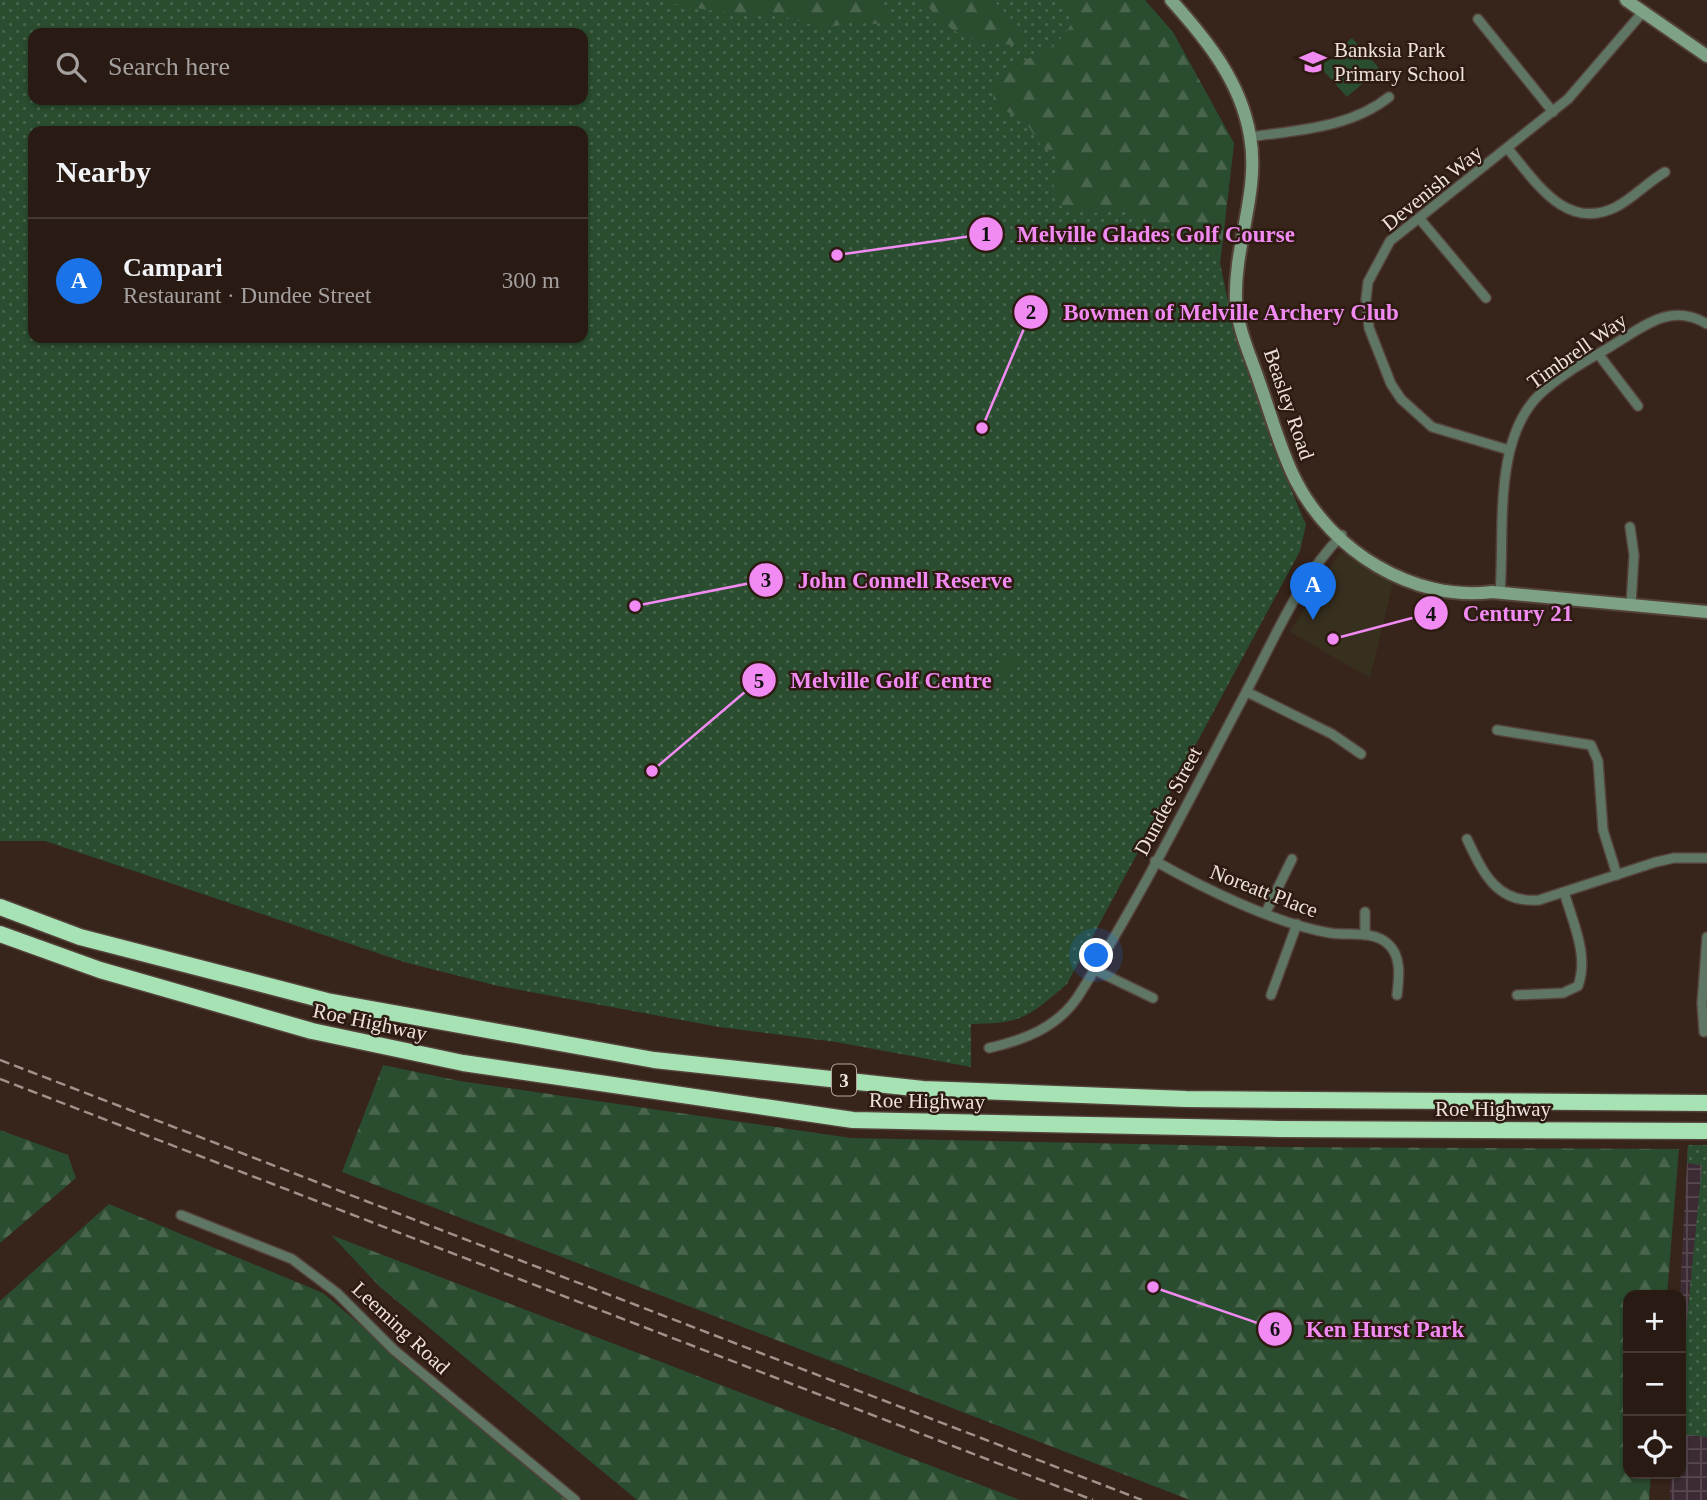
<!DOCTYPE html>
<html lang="en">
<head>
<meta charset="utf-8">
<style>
  body { margin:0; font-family:"Times New Roman",serif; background:#352822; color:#f1f3f6 }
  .controls { position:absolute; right:21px; bottom:21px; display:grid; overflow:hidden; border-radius:14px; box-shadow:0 2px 5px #0004 }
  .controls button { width:63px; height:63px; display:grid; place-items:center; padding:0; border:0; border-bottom:2px solid #453934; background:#291b14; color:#f1f3f6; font:35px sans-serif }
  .you { position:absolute; left:1097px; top:956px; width:24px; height:24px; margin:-18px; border:5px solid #fff; border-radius:50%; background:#1a73e8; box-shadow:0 0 0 10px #1a73e833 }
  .badge { display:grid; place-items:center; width:46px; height:46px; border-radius:50%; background:#1a73e8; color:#fff; font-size:23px; font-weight:700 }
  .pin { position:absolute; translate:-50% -58px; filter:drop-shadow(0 2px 4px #0008) }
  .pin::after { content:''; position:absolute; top:37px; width:24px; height:21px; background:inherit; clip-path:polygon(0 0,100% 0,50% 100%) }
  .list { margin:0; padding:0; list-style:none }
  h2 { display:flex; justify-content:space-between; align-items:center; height:91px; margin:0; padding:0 28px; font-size:30px }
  h2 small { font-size:23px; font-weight:400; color:#a5a1a0 }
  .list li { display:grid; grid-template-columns:46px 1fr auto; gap:21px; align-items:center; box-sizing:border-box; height:126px; padding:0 28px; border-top:2px solid #453934 }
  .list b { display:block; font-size:26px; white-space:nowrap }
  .list p { margin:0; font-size:23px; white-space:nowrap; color:#a5a1a0 }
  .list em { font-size:23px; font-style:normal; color:#a5a1a0 }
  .icon { flex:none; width:38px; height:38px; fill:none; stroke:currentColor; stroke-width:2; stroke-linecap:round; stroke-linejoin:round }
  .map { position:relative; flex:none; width:1707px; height:1500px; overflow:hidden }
  .search { position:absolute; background:#291b14; box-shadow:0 2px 5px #0004; left:28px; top:28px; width:560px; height:77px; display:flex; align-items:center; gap:18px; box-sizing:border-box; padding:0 24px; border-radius:14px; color:#a5a1a0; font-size:26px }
  .panel { position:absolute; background:#291b14; box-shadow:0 2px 5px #0004; left:28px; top:126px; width:560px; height:217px; border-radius:14px }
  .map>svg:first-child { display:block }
</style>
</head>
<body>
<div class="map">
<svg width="1707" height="1500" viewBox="0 0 1707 1500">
  <defs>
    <pattern id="industrial-grid" width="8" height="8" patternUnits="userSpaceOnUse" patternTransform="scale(1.75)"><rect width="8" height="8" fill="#3c2b34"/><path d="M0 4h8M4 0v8" fill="none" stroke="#584951"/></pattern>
    <pattern id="green-dots" width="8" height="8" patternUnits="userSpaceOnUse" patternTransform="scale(1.75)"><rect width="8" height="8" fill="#2a4c2f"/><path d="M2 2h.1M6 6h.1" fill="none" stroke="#49664d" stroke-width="1.8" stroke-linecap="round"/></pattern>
    <pattern id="forest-firs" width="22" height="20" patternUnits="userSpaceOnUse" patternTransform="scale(1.75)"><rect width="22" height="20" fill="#2a4c2f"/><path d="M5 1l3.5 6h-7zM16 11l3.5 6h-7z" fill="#49664d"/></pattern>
  </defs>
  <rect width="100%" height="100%" fill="#37241b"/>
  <polygon fill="#38301f" points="1341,551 1393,583 1370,678 1290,632"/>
  <polygon fill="url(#industrial-grid)" points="1688,1145 1707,1146 1707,1500 1670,1500 1671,1474 1681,1474 1680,1295"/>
  <g fill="url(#green-dots)" fill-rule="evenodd">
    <path d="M0,0H1145L1234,143L1220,263L1233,325L1272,444L1306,525L1300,551L1067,984C1028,1017 1022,1024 971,1024V1067L836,1042L719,1027L498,986L404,962L45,841H0ZM33,33H583V100H33ZM33,131H583V338H33Z"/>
    <polygon points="1688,1145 1707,1145 1707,1437 1681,1434 1681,1382 1702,1165 1687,1163"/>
  </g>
  <g fill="url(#forest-firs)">
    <polygon points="652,0 882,0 891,16 885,22 875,24 853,22 825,28 784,17 708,10"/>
    <path d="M923,0H993L1022,30V38L1014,45C971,43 949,35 923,0Z"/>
    <path d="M1061,0H1145L1173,32L1234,143L1220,263L1191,232L1112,208L1094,213L1056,205L1053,188L1060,151L1043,149L1025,121L994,105C987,49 1057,71 1074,16Z"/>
    <polygon points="383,1065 460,1081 851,1138 1279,1147 1679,1149 1667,1295 1628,1295 1628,1474 1651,1474 1649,1500 1190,1500 342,1172"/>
    <polygon points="0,1130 68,1155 76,1178 0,1243"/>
    <polygon points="109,1204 323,1293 567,1500 0,1500 0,1301"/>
    <polygon points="331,1235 1020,1500 637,1500 380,1287"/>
  </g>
  <g fill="#2a4c2f">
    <polygon points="1352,38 1379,68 1364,81 1362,79 1362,84 1347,97 1320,67 1335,53 1337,55 1337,51"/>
    <polygon points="1002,655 1019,659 1015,674 998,670"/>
  </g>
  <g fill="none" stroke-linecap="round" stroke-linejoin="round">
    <g stroke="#54423a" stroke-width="12">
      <g id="street">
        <polyline points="1478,19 1553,112"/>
        <path d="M1250,137C1298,130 1350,128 1389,97"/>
        <path d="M1508,149C1536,182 1566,232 1616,207C1633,198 1648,182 1665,172"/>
        <polyline points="1419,218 1486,298"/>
        <polyline points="1599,355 1638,406"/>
        <polyline points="1509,450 1432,427 1401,399 1391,384 1369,328 1366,299 1368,282 1390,241 1568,99 1642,13"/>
        <polyline points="1630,527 1634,555 1631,604"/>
        <path d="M1500,593C1505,532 1492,440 1540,394C1564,371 1597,356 1624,338C1652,320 1676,305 1707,324"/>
        <polyline points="1247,692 1332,734 1361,754"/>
        <polyline points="1497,730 1591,745 1598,761 1603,830 1617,875"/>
        <path d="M1467,839C1483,873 1497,904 1539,900L1656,862L1674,858H1707"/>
        <path d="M1155,861C1203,888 1276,924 1330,933C1349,936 1373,930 1388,944C1402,956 1399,978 1397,995"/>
        <polyline points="1266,912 1292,859"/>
        <polyline points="1365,935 1365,912"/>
        <polyline points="1095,970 1153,998"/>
        <polyline points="1271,995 1297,924"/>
        <path d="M1517,995L1563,993L1578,986C1589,955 1573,923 1564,892"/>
        <polyline points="1704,1032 1702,1003 1707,937"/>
        <path d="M989,1048C1024,1040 1056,1028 1077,998C1139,901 1191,796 1245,694C1274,640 1299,578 1342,535"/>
        <polyline points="181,1215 292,1259 337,1293 394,1350 575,1500"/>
      </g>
    </g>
    <g stroke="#54423a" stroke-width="16">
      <g id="secondary">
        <path d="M1171,0C1207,40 1241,82 1250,136C1260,191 1234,245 1236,300C1237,329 1252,359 1261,387C1272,418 1281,452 1296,481C1332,551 1413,602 1492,592L1707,612"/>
        <polyline points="1626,0 1707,56"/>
      </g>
    </g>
    <g stroke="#54423a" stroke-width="19">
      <g id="highway">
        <polyline points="0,907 80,937 327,1001 654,1060 923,1089 1186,1099 1707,1103"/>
        <polyline points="0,934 100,970 312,1031 463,1063 853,1120 1279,1129 1707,1131"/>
      </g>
    </g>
    <use href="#street" stroke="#5f7664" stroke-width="9"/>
    <use href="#secondary" stroke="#7da285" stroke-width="12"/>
    <use href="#highway" stroke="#a7e2b5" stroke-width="16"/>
    <g stroke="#a0918a" stroke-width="2.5" stroke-dasharray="10 5" stroke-linecap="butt">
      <polyline points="0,1060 1142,1500"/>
      <polyline points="0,1079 1093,1500"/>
    </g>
  </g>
  <defs>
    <g id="school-bare" transform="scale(2.1)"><path d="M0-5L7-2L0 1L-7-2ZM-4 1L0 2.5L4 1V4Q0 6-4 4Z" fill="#f28af3" stroke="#2d1b12" stroke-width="2.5" paint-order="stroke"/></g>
  </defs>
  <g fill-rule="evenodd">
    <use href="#school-bare" x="1313" y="62"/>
  </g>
  <g text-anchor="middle" stroke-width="5" stroke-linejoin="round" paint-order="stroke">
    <rect fill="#2d1b12" stroke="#b4a69f" stroke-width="2" x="832" y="1064.5" width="24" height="31" rx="5"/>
    <g font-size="19" font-weight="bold" fill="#eee1db">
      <text x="844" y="1087">3</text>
    </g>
    <g font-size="21" fill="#eee1db" stroke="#2d1b12" text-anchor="start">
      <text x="1334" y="57">Banksia Park<tspan x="1334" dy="24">Primary School</tspan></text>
    </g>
    <g font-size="21" fill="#eee1db" stroke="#2d1b12">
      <text transform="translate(1432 188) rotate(-39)" y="7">Devenish Way</text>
      <text transform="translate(1577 351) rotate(-35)" y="7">Timbrell Way</text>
      <text transform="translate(1289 404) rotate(71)" y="7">Beasley Road</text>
      <text transform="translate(1168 801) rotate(-62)" y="7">Dundee Street</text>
      <text transform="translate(1264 891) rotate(21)" y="7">Noreatt Place</text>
      <text transform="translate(370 1022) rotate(12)" y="7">Roe Highway</text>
      <text transform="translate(927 1101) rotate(1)" y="7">Roe Highway</text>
      <text x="1493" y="1116">Roe Highway</text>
      <text transform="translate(401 1328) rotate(43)" y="7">Leeming Road</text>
    </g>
  </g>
  <path fill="none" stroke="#f28af3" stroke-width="2.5" d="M837 255L986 234M982 428L1031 312M635 606L766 580M1333 639L1431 613M652 771L759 680M1153 1287L1275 1329"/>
  <g fill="#f28af3" stroke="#2d1b12" stroke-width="2.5">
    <circle cx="837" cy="255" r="7"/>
    <circle cx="982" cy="428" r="7"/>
    <circle cx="635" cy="606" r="7"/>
    <circle cx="1333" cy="639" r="7"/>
    <circle cx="652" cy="771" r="7"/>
    <circle cx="1153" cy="1287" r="7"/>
    <circle cx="986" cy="234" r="18"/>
    <circle cx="1031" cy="312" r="18"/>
    <circle cx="766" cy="580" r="18"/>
    <circle cx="1431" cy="613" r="18"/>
    <circle cx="759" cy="680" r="18"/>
    <circle cx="1275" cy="1329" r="18"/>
  </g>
  <g font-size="21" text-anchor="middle" font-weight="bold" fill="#111">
    <text x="986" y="241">1</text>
    <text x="1031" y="319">2</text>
    <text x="766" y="587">3</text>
    <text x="1431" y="621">4</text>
    <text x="759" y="688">5</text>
    <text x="1275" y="1336">6</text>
  </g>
  <g font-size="23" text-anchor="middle" font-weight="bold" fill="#f28af3" stroke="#2d1b12" stroke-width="5" stroke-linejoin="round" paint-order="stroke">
    <text x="1156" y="242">Melville Glades Golf Course</text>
    <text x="1231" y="320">Bowmen of Melville Archery Club</text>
    <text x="905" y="588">John Connell Reserve</text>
    <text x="1518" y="621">Century 21</text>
    <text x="891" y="688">Melville Golf Centre</text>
    <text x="1385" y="1337">Ken Hurst Park</text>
  </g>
</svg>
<div class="controls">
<button>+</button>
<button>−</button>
<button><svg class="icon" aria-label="locate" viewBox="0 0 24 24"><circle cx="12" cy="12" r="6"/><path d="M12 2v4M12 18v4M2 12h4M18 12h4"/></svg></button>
</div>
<div class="you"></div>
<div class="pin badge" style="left:1313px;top:620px">A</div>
<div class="search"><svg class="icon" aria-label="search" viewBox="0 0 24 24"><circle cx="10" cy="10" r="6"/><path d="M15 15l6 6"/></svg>Search here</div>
<section class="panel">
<h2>Nearby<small></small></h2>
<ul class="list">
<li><span class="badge">A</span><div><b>Campari</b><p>Restaurant · Dundee Street</p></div><em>300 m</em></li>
</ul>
</section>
</div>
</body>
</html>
